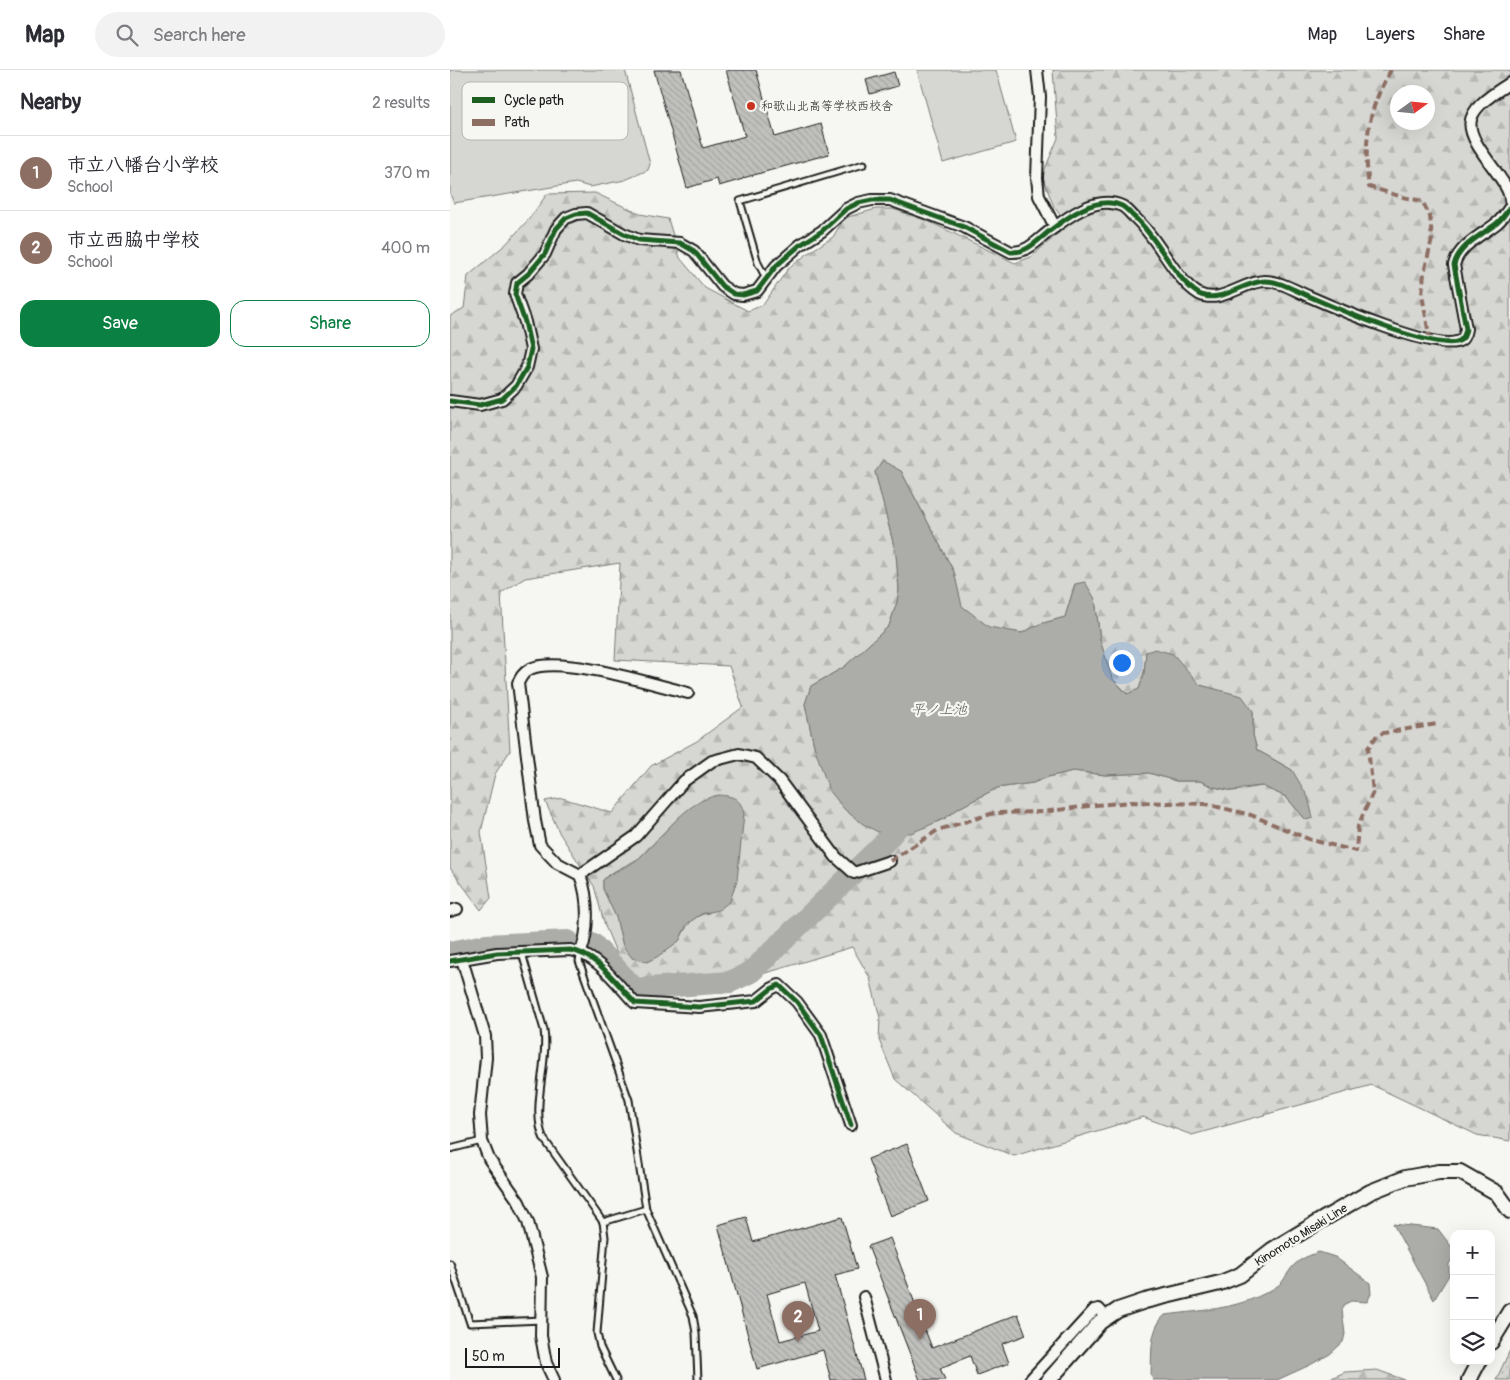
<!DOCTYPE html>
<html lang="en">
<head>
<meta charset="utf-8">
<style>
  body { margin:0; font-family:Pangolin,"Klee One",sans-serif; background:#f2f2f3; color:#2b2b33 }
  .controls { position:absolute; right:15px; bottom:15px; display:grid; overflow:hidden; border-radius:10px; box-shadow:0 5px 20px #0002 }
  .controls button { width:45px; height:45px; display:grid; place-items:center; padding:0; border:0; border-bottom:1px solid #e1e1e2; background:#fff; color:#2b2b33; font:25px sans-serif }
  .compass { position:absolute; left:940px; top:15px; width:45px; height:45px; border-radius:50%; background:#fff; box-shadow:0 5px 20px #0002; rotate:75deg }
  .scale { position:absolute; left:15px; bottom:12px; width:95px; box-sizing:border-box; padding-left:5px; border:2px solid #1c1c1c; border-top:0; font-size:14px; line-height:18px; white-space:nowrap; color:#1c1c1c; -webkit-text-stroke:4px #f6f6f2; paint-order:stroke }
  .you { position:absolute; left:671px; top:592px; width:18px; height:18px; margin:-12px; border:4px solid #fff; border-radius:50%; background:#1a73e8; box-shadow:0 0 0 8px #1a73e833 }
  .badge { display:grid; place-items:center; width:32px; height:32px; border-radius:50%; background:#0b8043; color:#fff; font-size:16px; font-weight:700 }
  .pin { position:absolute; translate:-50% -41px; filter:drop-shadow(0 1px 2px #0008) }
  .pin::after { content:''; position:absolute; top:26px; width:18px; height:15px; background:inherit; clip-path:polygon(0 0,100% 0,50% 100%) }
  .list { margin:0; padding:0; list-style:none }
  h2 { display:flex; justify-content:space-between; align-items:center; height:65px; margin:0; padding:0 20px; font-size:21px }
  h2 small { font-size:16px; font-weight:400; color:#7c7c81 }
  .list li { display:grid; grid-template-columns:32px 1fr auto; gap:15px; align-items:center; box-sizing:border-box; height:75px; padding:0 20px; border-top:1px solid #e1e1e2 }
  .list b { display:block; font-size:19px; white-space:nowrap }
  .list p { margin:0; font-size:16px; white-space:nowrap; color:#7c7c81 }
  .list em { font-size:16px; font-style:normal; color:#7c7c81 }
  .actions { display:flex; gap:10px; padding:15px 20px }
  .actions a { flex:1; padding:11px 0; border:1px solid #0b8043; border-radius:15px; text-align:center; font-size:18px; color:#0b8043 }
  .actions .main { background:#0b8043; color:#fff }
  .icon { flex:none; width:28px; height:28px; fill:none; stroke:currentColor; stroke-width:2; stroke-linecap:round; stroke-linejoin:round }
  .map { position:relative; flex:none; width:1060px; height:1310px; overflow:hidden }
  header { display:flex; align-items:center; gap:30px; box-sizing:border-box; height:70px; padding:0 25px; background:#fff; border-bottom:1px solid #e1e1e2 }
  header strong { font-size:24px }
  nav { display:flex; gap:28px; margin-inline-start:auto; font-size:18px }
  .search { width:350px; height:45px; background:#f2f2f3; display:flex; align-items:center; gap:12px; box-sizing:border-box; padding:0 18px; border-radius:28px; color:#7c7c81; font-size:19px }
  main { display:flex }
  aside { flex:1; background:#fff }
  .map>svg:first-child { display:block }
</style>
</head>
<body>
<header>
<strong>Map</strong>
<div class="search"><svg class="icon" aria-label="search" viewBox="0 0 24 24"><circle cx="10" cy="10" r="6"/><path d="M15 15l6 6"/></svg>Search here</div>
<nav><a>Map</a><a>Layers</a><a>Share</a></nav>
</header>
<main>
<aside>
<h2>Nearby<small>2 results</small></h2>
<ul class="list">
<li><span class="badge" style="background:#8d6e63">1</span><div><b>市立八幡台小学校</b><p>School</p></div><em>370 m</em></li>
<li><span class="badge" style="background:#8d6e63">2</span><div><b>市立西脇中学校</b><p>School</p></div><em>400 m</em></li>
</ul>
<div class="actions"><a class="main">Save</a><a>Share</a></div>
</aside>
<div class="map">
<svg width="1060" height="1310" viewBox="0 0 1060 1310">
  <defs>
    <pattern id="forest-firs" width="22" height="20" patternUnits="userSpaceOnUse" patternTransform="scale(1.25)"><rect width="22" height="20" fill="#d6d6d2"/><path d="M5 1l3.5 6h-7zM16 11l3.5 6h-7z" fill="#b7b7b4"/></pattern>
    <pattern id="park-dots" width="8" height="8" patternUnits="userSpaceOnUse" patternTransform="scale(1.25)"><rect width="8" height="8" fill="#d6d6d2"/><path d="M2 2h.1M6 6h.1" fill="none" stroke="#b7b7b4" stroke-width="1.8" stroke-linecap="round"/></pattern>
    <pattern id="building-back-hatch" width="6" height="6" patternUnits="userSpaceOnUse" patternTransform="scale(1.25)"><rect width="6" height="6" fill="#c0c0bd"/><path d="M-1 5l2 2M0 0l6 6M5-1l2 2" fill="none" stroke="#a4a4a2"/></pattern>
  </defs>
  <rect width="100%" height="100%" fill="#f6f6f2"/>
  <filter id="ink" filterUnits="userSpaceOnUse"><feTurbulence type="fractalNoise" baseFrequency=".02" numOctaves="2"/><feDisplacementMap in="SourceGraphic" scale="10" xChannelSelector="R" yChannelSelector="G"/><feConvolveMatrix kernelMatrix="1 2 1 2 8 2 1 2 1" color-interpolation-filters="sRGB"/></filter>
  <g filter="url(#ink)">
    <g fill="url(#forest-firs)" stroke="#797977" fill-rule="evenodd">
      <path d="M603,0H1060V1071L1027,1065L922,1015L742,1065L693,1047L564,1086L506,1063L445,1009L429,970L430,948L420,908L402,877L333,898L245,923L179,913L155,856L144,816L110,764L95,731L112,728L162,743L201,696L247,671L293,637L279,596L165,590L170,493L75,508L51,523L60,681L45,704L31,762L41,828L31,840L0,798V246L14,238L18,206L56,174L79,149L97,124L145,123L190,144L218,149L230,188L255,218L298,241L313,235L337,200L361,181L383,167L394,148L426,139H443L478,151L565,193L581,187L618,155L604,137L592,106L608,68ZM948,22H978V52H948ZM451,401L504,502L511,536L539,558L572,563L590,554L615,547L625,514L645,529L650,570L662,608L678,624L689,619L694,604L696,582L750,615L768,620L803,641V665L807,680L842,700L856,750L836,727L812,716L783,721L764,717L750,711H726L699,703L655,705L623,701L598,707L583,713L547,718L509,738L494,749L444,762H428L364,676L355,634L361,616L394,597L439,556L447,532L449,520L446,484L425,402ZM230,746L259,843C242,845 236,857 229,871L173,876L166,847L153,819V810L159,804L188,789Z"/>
      <polygon points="927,1300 955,1310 877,1310 895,1302"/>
    </g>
    <polygon fill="url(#park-dots)" stroke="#797977" points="1060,1280 1060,1310 1046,1310"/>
    <g fill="#d6d6d2" stroke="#797977">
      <polygon points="0,0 175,0 200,94 198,100 175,110 140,117 126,113 4,133 0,124"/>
      <polygon points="467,0 546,0 566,72 493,93"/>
    </g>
    <g fill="#acaca9" stroke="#727271">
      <polygon points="433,391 451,401 504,502 512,536 539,557 572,563 590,554 615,547 625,514 635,512 645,529 650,570 662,608 677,624 689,619 694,604 696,582 705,579 723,584 750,615 792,626 803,641 803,665 807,680 842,700 858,727 863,748 856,750 836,727 812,716 792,718 783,721 764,717 750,711 726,711 699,703 655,705 623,701 598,707 583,713 547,718 509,738 494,749 461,763 428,762 413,754 395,740 379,720 364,676 355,634 361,616 394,597 439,556 447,532 449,520 446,484 425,402"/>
      <path d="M269,725C284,726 291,729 294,744L287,810L280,831L269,840L251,844L237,854L229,871L207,887L197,892L182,888L173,876L166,847L153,819V810C163,800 178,798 189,788C214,767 234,731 269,725Z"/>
      <polygon points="943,1154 988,1159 1004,1180 1004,1185 999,1194 999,1205 984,1230"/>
      <path d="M869,1182L885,1187L920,1213L921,1224L917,1232L901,1231L895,1234L892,1240L895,1264L893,1272L880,1284L860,1295L827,1310H703L701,1305C702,1285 699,1259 715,1245C755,1240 794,1239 829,1215C833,1212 835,1207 838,1203C846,1190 855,1187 869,1182Z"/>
    </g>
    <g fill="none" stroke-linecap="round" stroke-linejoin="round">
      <g stroke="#acaca9" stroke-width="22">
        <polyline points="143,874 185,919 280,912 301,902 434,773 464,738"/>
        <polyline points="0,882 36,875 118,871"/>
      </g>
    </g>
    <g fill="url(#building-back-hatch)" stroke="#1c1c1c" fill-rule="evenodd">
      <polygon points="204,0 231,0 253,78 295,66 276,0 306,0 325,67 371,54 379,84 293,108 293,109 269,116 267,109 237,118"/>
      <polygon points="444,2 448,16 420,24 416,10"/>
      <polygon points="457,1074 479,1131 440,1146 418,1089"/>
      <path d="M296,1147L303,1172L392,1147L407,1199L385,1205L414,1310H381L373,1280L307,1299L268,1155ZM355,1213L368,1261L330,1271L317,1224Z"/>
      <polygon points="440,1168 482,1278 568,1244 576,1265 552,1274 559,1293 527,1305 520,1286 490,1298 495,1310 470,1310 418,1176"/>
    </g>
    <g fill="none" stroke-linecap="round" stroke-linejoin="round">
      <g stroke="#1c1c1c" stroke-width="9">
        <g id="lane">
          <polyline points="316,208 308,193 290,131 414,94"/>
          <path d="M72,883L94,960C99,994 80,1040 94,1069L153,1152"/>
          <polyline points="131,883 129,891 179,1030 196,1139 243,1246 246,1263 248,1310"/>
          <polyline points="0,1079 32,1071"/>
          <polyline points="0,1193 20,1253 92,1250"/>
          <polyline points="166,1310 150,1277 147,1263 155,1167 153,1152 196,1139"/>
        </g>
      </g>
      <g stroke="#1c1c1c" stroke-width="14">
        <g id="street">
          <polyline points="587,0 590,27 587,108 589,126 605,157"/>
          <path d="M1060,13C1007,46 1012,56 1047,103C1052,111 1060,120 1060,130"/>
          <path d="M0,331L30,335L52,329L66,316L77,297L81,279L75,252L65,224L67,213L78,204L95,184L106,159L116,148L126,144L137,143L174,164L189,170L230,173L244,181L272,216L284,224L293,225L307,221L326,196L350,175L372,161L396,139L408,133L422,130H440L514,157L561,182C576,183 586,172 597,163C616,148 646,124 672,136C676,138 680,143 683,146C708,167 724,209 749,224C770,235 794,211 815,211C830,211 844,220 858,226C883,237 987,282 1009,271C1014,269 1015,264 1016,259L1004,195C1009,175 1032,165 1047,153C1052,149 1056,143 1060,137"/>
          <polyline points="130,805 186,766 234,711 262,691 289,684 306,688 329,710 386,787 404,803 440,791"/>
          <polyline points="0,841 7,839"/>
          <path d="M131,882C139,860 139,828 130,805L107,793L90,775L85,751L68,613C71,607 73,603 80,599C110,585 203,614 238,623"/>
          <polyline points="12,889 35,966 36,988 30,1045 32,1071 39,1089 69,1132 78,1152 92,1207 91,1266 96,1293 104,1310"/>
          <path d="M0,891L47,883L120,880C147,884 167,914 185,933L249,937L306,931L321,919L329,915L347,932L371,965L401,1055"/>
          <polyline points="414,1227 436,1310"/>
          <polyline points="580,1310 644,1240 649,1239 656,1247"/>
        </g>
      </g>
      <g stroke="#1c1c1c" stroke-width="18">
        <g id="secondary">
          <polyline points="1041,1272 1060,1241"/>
          <polyline points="599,1310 650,1252 668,1240 695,1231 770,1213 790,1205 822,1180 870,1151 920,1122 955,1108 989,1102 1010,1102 1047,1123 1060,1141"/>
          <polyline points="1019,1310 1029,1291"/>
        </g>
      </g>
      <use href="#lane" stroke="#f6f6f2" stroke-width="5"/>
      <use href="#street" stroke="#f6f6f2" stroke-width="10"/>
      <use href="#secondary" stroke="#f6f6f2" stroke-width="14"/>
      <g stroke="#8d6e63" stroke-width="4" stroke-dasharray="8 4" stroke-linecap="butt">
        <path d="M941,0C918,38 913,73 919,117L953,127L972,131L980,146L982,169L974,203L972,224L980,271"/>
        <polyline points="440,791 488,760 544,743 593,742 646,735 683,732 756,734 801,745 861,770 906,781 908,756 923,722 918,678 928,664 987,654"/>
      </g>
      <g stroke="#f6f6f2" stroke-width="8">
        <g id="cycleway">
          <path d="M0,331L30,335L52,329L66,316L77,297L81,279L75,252L65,224L67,213L78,204L95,184L106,159L116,148L126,144L137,143L174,164L189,170L230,173L244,181L272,216L284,224L293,225L307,221L326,196L350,175L372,161L396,139L408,133L422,130H440L514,157L561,182C576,183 586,172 597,163C616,148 646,124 672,136C676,138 680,143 683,146C708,167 724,209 749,224C770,235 794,211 815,211C830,211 844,220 858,226C883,237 987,282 1009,271C1014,269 1015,264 1016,259L1004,195C1009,175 1032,165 1047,153C1052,149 1056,143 1060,137"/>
          <path d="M0,891L47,883L120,880C147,884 167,914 185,933L249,937L306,931L321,919L329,915L347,932L371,965L401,1055"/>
        </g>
      </g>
      <use href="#cycleway" stroke="#1b5e20" stroke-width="5"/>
    </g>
  </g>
  <circle fill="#c8321e" stroke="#f6f6f2" stroke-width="2" cx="301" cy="36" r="5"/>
  <g text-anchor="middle" stroke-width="4.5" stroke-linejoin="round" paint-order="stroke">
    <g font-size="12" fill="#1c1c1c" stroke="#f6f6f2" text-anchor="start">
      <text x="311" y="40">和歌山北高等学校西校舎</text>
    </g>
    <g font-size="12" fill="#1c1c1c" stroke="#f6f6f2">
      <text transform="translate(851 1165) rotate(-32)" y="4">Kinomoto Misaki Line</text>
    </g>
    <g font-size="14" font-style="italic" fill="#565654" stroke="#f6f6f2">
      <text x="489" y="644">平ノ上池</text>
    </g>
  </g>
  <rect x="12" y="12" width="166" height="58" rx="8" fill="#f6f6f2" stroke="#b5b5b2" stroke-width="1"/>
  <rect x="22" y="27" width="23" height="6" fill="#1b5e20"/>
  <rect x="22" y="49" width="23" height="7" fill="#8d6e63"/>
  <g font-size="14" fill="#1c1c1c">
    <text x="54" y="35">Cycle path</text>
    <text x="54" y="57">Path</text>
  </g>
</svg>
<div class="controls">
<button>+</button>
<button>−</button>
<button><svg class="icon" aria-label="layers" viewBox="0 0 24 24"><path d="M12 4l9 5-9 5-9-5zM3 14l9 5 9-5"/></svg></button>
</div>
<svg class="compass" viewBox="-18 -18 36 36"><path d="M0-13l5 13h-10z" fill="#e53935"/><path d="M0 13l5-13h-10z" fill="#7c7c81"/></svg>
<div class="scale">50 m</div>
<div class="you"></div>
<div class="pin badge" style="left:470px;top:1270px;background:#8d6e63">1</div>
<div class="pin badge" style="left:348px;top:1272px;background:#8d6e63">2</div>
</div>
</main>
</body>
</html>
